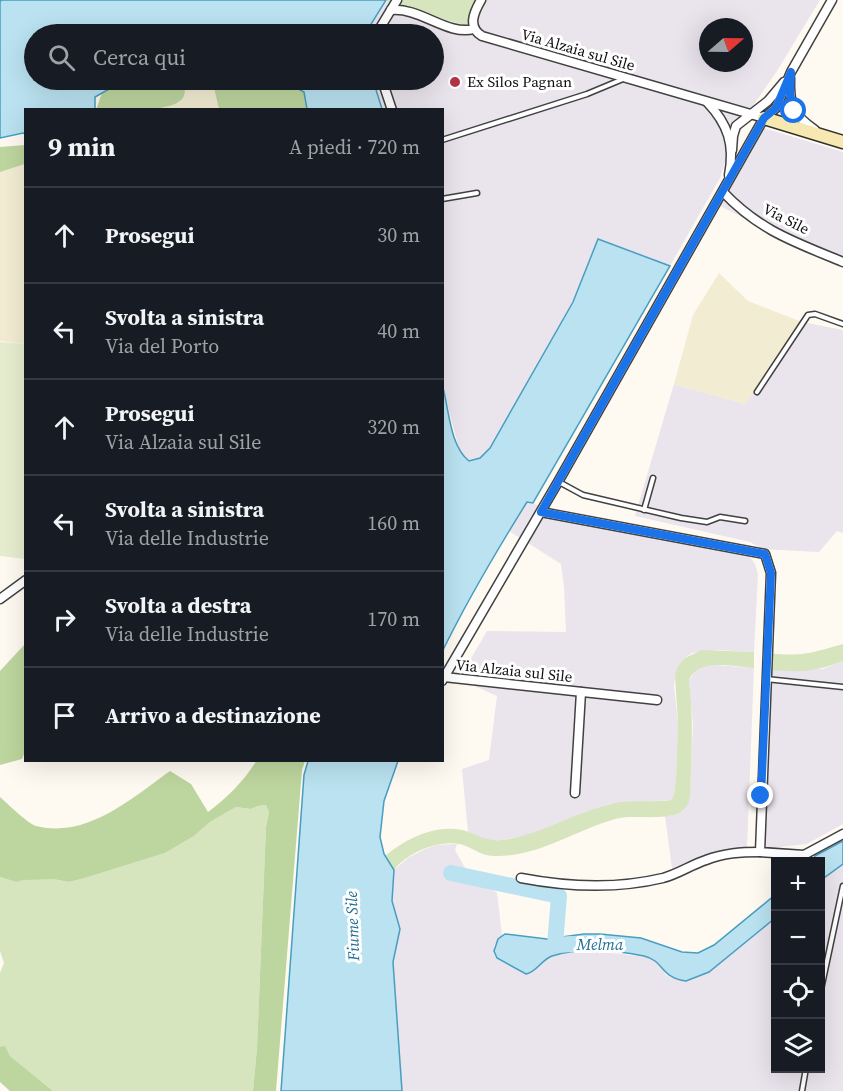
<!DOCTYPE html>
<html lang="it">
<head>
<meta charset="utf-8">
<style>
  body { margin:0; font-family:"Source Serif 4",serif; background:#242831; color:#f1f3f6 }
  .controls { position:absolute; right:18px; bottom:18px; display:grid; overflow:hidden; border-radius:0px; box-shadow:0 6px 24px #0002 }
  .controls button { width:54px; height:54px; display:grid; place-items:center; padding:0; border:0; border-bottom:2px solid #363941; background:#171b24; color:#f1f3f6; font:30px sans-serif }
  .compass { position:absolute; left:699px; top:18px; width:54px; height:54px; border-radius:50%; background:#171b24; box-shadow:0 6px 24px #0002; rotate:70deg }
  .stop { position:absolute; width:18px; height:18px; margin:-14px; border:4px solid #1a73e8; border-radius:50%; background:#fff }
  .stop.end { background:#1a73e8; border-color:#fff; box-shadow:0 2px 6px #0008 }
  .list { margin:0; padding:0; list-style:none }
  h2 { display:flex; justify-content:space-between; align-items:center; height:78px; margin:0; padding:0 24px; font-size:26px }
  h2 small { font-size:20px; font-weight:400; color:#9ea1a6 }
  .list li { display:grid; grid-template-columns:39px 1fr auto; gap:18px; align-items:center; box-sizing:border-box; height:96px; padding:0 24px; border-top:2px solid #363941 }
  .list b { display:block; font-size:22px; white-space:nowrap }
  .list p { margin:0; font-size:20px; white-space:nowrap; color:#9ea1a6 }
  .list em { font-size:20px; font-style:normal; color:#9ea1a6 }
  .icon { flex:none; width:33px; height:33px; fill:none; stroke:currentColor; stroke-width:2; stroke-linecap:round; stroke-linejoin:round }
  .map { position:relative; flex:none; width:843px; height:1091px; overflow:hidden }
  .search { position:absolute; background:#171b24; box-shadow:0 6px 24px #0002; left:24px; top:24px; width:420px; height:66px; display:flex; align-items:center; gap:15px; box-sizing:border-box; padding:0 21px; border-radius:33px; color:#9ea1a6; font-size:22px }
  .panel { position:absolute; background:#171b24; box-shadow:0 6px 24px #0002; left:24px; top:108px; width:420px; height:654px; border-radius:0px }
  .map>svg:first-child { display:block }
</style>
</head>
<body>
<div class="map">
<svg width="843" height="1091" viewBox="0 0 843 1091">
  <rect width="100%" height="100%" fill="#fefaf1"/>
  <g fill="#eae4ec" fill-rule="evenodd">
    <path d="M488,0H820L777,71L748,113L726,159L720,178L670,266L598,239L573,301L490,448L480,458L469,461L463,456L459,448L443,388L442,110L382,109L373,80H434V34H365L386,1L473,28ZM708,27H744V63H708Z"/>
    <polygon points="757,126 843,152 843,262 780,236 720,206 732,185"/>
    <polygon points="802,322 843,330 843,533 837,531 819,552 762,549 750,542 635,516 674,384 745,404"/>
    <polygon points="528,502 554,510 750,557 755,564 758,574 754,652 718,650 692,653 685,658 677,667 674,686 678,723 676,779 674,795 671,800 609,804 585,812 535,834 501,840 489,840 468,832 462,769 489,760 497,696 459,679 487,631 566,632 564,587 561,564 509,531"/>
    <polygon points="843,661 843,824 807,844 760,849 768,670 823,669"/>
    <polygon points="715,665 754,668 747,847 744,851 697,870 673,876 665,816 673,815 683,811 690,797 693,724 689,681 695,671 705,666"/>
    <polygon points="457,844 455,850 469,875 497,893 502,935 494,945 494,954 497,958 526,974 530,974 542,962 552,956 586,950 647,957 657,961 666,975 672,978 709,972 775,917 776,1068 820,1068 821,880 843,864 843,1091 402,1091 393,962 400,929 392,901 394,870 408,858 425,849 436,845"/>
  </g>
  <g fill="#f2ecd3">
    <polygon points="183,80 212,80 219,109 159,110 181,101 185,87"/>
    <polygon points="25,164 25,344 0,341 0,172"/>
    <polygon points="719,273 748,301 802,322 745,404 674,384 693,315"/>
  </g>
  <g fill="#d6e5bd">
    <polygon points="386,0 488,0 473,28 386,1"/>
    <path d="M843,644V661C812,673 801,672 768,670V653C803,657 810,653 843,644Z"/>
    <path d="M702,650L754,652V668C734,667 697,657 689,681C693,712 692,741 691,772C690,782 692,795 688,804C686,808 683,811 679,813C661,821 634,814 615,819C573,831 539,857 494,856C480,856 471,846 459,844C437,840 407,853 394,870L385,856C405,839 435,824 462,830C476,833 486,842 501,840C543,835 572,813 611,804C630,799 651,803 671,800L674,795L676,779L678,723L675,676L677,667L685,658Z"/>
    <polygon points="266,805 269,812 266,827 257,1048 253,1091 53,1091 10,1056 5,1047 0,1047 0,973 4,963 0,951 0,877 16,882 23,879 53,879 69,882 85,878 165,853 194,836 210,822 236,807 251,809 258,806"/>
  </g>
  <g fill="#bdd59e">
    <path d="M116,80H183C185,87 187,96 180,101C162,114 118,109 96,110L103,90Z"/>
    <polygon points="212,80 305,80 308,90 307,109 219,109"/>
    <polygon points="25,145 25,164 0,172 0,147"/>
    <polygon points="25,644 25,752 22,759 0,765 0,671"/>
    <path d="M257,760L305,761L302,770L276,1091H253L257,1048L266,827L269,812L266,805L258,806L251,809L236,807L210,822L194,836L165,853L85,878L69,882L53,879L23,880L16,882L0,877V797C8,804 27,823 36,826C87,839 132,798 170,771L191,784L208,812C227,798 244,781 257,760Z"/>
    <polygon points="5,1046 10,1056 53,1091 10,1091 0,1082 0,1047"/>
  </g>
  <polygon fill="#e6edce" points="0,342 25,344 25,559 0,556"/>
  <g fill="#bae2f0" stroke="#489ec1" stroke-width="1.5">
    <polygon points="2,0 386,0 365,34 215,34 211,28 195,28 185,34 34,34 34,80 125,80 95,97 95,109 26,110 25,134 23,133 0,138 0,1"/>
    <polygon points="293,80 373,80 382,109 307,109 304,92 293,86"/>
    <path d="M598,239L670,266L533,503L527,502C497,550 468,599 443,650V388C449,410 450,446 469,461L480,458L490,448L573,302Z"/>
    <polygon points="308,761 398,761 384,801 380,837 384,854 394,870 392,901 400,929 393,962 402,1091 281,1091 304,775"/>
    <polygon points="843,841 843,864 821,880 820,862 813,861 815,856"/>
    <path d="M775,895L774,919L709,972L686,981C660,978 665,961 644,956C615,950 580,947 552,956C541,960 537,972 526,974L497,958L494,951L498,939L505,934L547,939L584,934H600L641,938L682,952L698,953L714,945Z"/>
  </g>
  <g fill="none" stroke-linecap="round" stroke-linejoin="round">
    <polyline stroke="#bae2f0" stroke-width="16" points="451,873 559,896 555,945 572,944"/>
    <g stroke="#414141" stroke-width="7">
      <g id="lane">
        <polyline points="442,140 587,94 623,79"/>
        <polyline points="442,199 477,193"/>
        <polyline points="757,392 808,315 815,314 843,324"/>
        <polyline points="559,482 583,495 681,518 707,522 720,517 745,521"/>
        <polyline points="644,510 653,478"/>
        <polyline points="766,679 843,687"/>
        <polyline points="820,994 843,886"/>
        <polyline points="802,1091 806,1068"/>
      </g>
    </g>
    <g stroke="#414141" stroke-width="11">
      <g id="street">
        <path d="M481,0C474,12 467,27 482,36L764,118"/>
        <path d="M391,10C420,7 447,36 474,29"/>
        <polyline points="378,34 380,28 397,0"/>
        <path d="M790,78C789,105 793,115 815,130"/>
        <polyline points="382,80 392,110"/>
        <path d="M707,102C728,124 735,145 729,175"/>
        <polyline points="732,150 733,136 736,126 768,101 784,82"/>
        <path d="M723,192C760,231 795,242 843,262"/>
        <polyline points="541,512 765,554 771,573 760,852 804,855 843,834"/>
        <polyline points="0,599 26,580"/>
        <polyline points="444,677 657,700"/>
        <polyline points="442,681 558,482 764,118 776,108 791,72 832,0"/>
        <polyline points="575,793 581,692"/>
        <path d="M521,878C568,887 617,889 663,878C678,874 691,865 706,860C724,853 741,852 760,852"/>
      </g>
    </g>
    <g stroke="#303030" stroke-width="15">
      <polyline id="secondary" points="764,118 843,142"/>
    </g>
    <use href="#lane" stroke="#fff" stroke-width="4"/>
    <use href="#street" stroke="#fff" stroke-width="8"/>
    <use href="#secondary" stroke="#f7e8b2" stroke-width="12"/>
  </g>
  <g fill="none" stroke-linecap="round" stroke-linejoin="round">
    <polyline stroke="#1a73e8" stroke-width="8" points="761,796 771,573 765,554 541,512 764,118 776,108 791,72 790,94 794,111"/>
  </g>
  <circle fill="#b23347" stroke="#fff" stroke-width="2" cx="455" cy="82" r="6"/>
  <g text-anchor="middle" stroke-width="6" stroke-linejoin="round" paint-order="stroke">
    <g font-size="15" fill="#0e0e0e" stroke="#fff">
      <text transform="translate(578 50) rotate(16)" y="5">Via Alzaia sul Sile</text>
      <text transform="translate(786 219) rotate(27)" y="5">Via Sile</text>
      <text transform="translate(514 671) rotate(6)" y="5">Via Alzaia sul Sile</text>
    </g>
    <g font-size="15" fill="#0e0e0e" stroke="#fff" text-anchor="start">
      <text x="467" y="87">Ex Silos Pagnan</text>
    </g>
    <g font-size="16" font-style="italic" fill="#237095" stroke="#fff">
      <text transform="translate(352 926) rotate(-92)" y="6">Fiume Sile</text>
      <text x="600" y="950">Melma</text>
    </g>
  </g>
</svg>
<div class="controls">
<button>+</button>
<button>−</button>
<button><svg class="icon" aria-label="locate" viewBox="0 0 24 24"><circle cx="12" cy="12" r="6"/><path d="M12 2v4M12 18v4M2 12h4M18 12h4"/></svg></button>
<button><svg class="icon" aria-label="layers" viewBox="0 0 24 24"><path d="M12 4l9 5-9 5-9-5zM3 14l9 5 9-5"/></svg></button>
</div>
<svg class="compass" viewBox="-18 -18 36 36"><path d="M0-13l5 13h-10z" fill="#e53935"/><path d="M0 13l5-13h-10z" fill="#9ea1a6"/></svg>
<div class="stop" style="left:794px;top:111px"></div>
<div class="stop end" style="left:761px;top:796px"></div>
<div class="search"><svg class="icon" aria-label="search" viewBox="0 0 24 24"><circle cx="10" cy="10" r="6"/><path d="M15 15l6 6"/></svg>Cerca qui</div>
<section class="panel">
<h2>9 min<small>A piedi · 720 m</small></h2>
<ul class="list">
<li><svg class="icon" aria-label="ahead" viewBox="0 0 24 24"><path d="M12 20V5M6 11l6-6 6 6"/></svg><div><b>Prosegui</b></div><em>30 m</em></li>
<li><svg class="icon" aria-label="left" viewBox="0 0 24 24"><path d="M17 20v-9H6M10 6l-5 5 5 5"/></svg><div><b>Svolta a sinistra</b><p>Via del Porto</p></div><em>40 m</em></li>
<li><svg class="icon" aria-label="ahead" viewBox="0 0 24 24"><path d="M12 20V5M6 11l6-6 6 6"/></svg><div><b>Prosegui</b><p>Via Alzaia sul Sile</p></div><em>320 m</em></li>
<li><svg class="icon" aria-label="left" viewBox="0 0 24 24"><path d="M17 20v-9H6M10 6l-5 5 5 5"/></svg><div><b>Svolta a sinistra</b><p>Via delle Industrie</p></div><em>160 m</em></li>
<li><svg class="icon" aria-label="right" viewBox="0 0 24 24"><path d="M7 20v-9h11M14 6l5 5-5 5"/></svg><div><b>Svolta a destra</b><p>Via delle Industrie</p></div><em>170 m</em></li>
<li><svg class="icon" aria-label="arrive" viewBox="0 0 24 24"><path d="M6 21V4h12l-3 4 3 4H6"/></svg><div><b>Arrivo a destinazione</b></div></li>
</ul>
</section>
</div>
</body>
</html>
